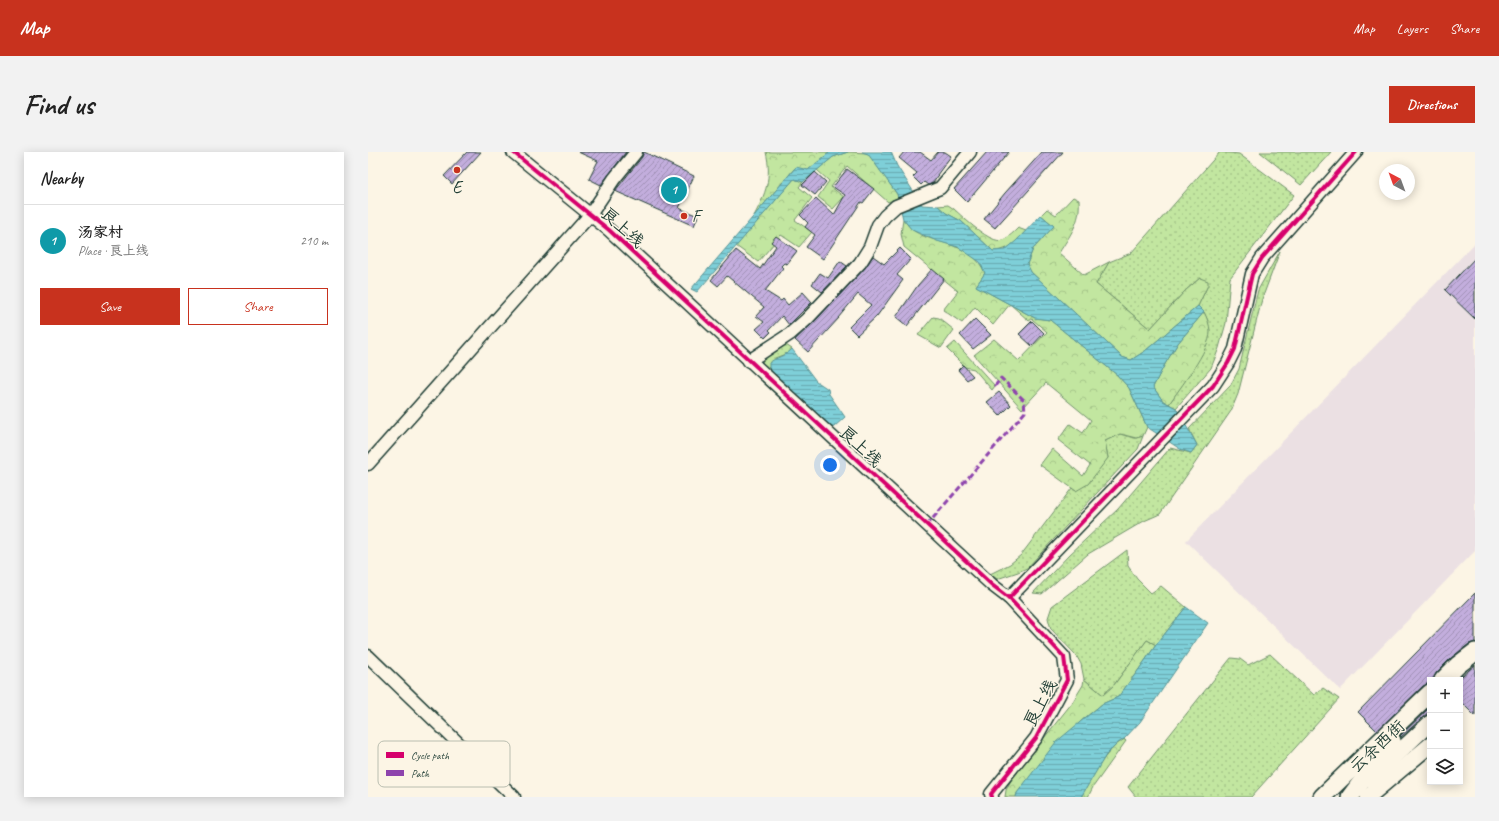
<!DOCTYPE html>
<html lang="en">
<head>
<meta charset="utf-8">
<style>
  body { margin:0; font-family:Caveat,"LXGW WenKai TC",sans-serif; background:#f2f2f2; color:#222 }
  .controls { position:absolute; right:12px; bottom:12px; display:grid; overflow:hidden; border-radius:0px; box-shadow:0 2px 10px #0003 }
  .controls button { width:36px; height:36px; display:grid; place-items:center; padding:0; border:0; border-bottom:1px solid #e0e0e0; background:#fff; color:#222; font:20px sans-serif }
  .compass { position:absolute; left:1011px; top:12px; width:36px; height:36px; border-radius:50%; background:#fff; box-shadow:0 2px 10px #0003; rotate:319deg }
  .you { position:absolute; left:462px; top:313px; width:14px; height:14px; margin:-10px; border:3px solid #fff; border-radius:50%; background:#1a73e8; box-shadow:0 0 0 6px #1a73e833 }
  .badge { display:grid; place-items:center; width:26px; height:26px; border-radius:50%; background:#c8321e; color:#fff; font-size:13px; font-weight:700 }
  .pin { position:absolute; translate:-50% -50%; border:2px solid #fff; box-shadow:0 1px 4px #0006 }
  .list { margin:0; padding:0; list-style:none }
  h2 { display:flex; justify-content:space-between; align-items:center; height:52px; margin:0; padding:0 16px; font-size:17px }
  h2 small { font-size:13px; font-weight:400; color:#767676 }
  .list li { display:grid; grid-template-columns:26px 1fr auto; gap:12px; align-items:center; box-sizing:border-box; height:72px; padding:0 16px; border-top:1px solid #e0e0e0 }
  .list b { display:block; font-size:15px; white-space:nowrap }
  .list p { margin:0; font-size:13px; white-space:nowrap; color:#767676 }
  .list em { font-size:13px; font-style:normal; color:#767676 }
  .actions { display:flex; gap:8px; padding:12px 16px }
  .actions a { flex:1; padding:9px 0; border:1px solid #c8321e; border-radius:0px; text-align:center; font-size:14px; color:#c8321e }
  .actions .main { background:#c8321e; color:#fff }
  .icon { flex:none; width:22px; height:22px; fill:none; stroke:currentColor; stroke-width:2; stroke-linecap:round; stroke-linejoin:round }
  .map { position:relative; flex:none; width:1107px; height:645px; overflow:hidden; border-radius:0px }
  header { display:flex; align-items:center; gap:24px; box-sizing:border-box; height:56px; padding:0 20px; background:#c8321e; color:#fff }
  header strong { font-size:19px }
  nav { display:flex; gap:22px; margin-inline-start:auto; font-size:14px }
  .intro { display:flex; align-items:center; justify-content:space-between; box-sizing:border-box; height:96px; padding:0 24px }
  h1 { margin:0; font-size:28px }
  .button { padding:10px 18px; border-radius:0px; background:#c8321e; color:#fff; font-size:14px; font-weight:700 }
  main { display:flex; gap:24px; padding:0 24px }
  aside { flex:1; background:#fff; border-radius:0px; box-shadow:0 2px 10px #0003 }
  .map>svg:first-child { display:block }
</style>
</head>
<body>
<header>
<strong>Map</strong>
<nav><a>Map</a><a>Layers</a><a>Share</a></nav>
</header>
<div class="intro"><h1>Find us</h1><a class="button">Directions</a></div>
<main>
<aside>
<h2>Nearby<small></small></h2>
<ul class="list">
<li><span class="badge" style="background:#0f9aa8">1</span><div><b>汤家村</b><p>Place · 良上线</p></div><em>210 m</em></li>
</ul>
<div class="actions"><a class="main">Save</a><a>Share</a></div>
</aside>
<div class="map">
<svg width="1107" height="645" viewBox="0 0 1107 645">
  <defs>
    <pattern id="grass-dots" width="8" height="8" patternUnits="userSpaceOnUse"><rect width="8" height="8" fill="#c2e6a0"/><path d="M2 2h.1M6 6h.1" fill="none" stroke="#a6c68a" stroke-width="1.8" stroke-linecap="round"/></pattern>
    <pattern id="forest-crowns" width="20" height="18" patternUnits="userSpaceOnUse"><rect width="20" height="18" fill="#c2e6a0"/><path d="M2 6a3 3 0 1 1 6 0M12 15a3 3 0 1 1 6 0" fill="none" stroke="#a6c68a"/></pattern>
    <pattern id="water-rules" width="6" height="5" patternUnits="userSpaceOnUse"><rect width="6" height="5" fill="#7ecfd8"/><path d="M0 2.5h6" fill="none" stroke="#67a9b0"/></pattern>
    <pattern id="building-hatch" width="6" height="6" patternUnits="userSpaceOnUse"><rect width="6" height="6" fill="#c3aedd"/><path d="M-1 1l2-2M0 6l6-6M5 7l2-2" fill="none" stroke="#9e8fb4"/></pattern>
  </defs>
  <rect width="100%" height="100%" fill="#fcf5e5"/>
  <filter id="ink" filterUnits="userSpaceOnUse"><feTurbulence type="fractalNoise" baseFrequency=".025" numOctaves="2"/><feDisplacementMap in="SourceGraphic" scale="8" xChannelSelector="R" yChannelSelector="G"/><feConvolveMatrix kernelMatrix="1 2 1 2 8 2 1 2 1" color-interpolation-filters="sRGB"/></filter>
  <g filter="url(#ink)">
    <polygon fill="#ebe0e3" points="1107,91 1107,399 972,538 818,389"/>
    <g fill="url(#grass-dots)" stroke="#70926a">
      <polygon points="852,0 871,2 926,43 862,126 858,171 851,196 843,216 808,256 801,252 826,214 840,169 836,160 830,154 840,133 832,126 817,139 782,177 728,132 741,110 763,101"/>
      <polygon points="892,0 963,0 933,33"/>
      <polygon points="912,99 894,147 870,242 863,259 792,362 776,369 720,402 674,442 665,441 701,403 750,357 802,296 823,301 829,293 821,277 862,234 871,217 890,138"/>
      <polygon points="415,191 424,197 420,201 407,206 414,232 393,213 395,208"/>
      <polygon points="752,282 768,286 775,284 770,297 659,416 650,420 629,427 622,422 642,412 653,403 704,336 708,339 740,306 737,289"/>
      <polygon points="759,398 760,414 769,427 783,441 793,434 818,455 788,493 779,488 746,533 735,543 716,527 713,512 708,503 683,477 680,466 684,454"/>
      <polygon points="902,502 946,543 955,536 971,547 883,645 768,645 760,635 863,506 872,507 880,513"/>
    </g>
    <g fill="url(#forest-crowns)" stroke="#70926a">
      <path d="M398,0H462L440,18L426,17L386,64C398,41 404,26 398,0Z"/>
      <polygon points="480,0 500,1 529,42 530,46 520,50 479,14 463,35 476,45 465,57 450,45 461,29 449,18 465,5"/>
      <polygon points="426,27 435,30 431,35 444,46 427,68 444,80 431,95 413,83 390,110 368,94"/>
      <path d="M705,45L711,48C713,70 702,83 691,101L716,123L741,110L728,132L782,177L817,139L832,126L840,129V133L830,154L777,199L763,208L754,205L663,120L659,112L665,97L686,74L673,63L679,57L688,63Z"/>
      <path d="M580,53L586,57C595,65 623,93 635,88C641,85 646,80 650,76L658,79C646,91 643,98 625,99L593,69L578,61L570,54Z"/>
      <path d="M535,67C538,71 542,76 546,79C570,94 604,90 617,121L608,134L667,166L682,168L749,223L761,236L779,275L775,284L768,286L752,282L737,289L740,306L720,332L708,339L672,313L684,297L715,324L722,313L690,288L702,272L715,281L723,268L678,231L654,257L606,203L626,187L651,209L679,180L664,167L661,169L642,152L625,173L607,155L594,171L575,158L590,139L536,95L533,82Z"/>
      <path d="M836,160C839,166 842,173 842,180C842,198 811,237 801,252L795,249L785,235L797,212L810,191Z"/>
      <polygon points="565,165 571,166 586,178 573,196 550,183"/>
      <polygon points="587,190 627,234 624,238 606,217 597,215 579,197"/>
      <polygon points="779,488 788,493 769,520 750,545 734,552 713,569 649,641 648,645 637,645 638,638 644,626 704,551 715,533 716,527 735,543 746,533"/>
      <path d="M756,587L758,589L725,635L720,645H713C725,624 735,601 756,587Z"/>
    </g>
    <g fill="url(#water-rules)" stroke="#589596">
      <polygon points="462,0 480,0 465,5 435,30 426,27 329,140 323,137 428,15 440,18"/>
      <polygon points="494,0 523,0 529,14 554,53 570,54 578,61 593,69 625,99 637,98 648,89 673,63 686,74 665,97 659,112 663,120 754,205 763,208 777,199 830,154 836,160 810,191 797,212 785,235 795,249 808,256 829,293 823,301 812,297 779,275 761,236 749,223 682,168 667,166 608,134 617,121 612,110 590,95 569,89 544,78 535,67 529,42 500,2"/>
      <path d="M424,197L448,229L460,237L461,242L477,265L466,275H460L414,232L401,216V211C408,205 418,204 424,197Z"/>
      <polygon points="818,455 840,471 772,570 756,587 750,591 738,603 713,645 648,645 649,641 688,590 734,552 750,545 769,520 788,493"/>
    </g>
    <g fill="url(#building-hatch)" stroke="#1f3d34">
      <polygon points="99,0 113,0 84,32 76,24"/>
      <polygon points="210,0 258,0 233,33 221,27 230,9"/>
      <polygon points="276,0 326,24 311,56 330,64 326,74 247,39 274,5"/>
      <polygon points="536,0 552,0 563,8 570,0 577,0 583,4 569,23 570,24 565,31 560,33 556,30 553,33 545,25 549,21 531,6"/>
      <polygon points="619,0 641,0 599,50 586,37"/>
      <polygon points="674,0 695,0 627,76 616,67 637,41"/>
      <polygon points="479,17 506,37 495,51 493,50 455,107 438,95 447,83 437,75 440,71 432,63 448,46 466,63 477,43 465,35"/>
      <polygon points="447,20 458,30 447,43 434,33"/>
      <polygon points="408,84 429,99 419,112 416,111 413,114 415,116 397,139 413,149 415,147 420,153 435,140 444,150 421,173 414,164 401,178 403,180 397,186 388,177 396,170 388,164 396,155 359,124 350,134 343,128 368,98 392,117 408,94 403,90"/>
      <polygon points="532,96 543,107 529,123 535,128 509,164 489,183 481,175 503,153 490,142 470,166 471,166 440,200 427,188 444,172 497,116 505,104 516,112"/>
      <polygon points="1107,106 1107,167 1077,138"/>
      <polygon points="472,109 479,114 454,140 444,132 452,121 460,126"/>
      <polygon points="564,117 576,127 539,174 528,165 550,133"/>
      <polygon points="607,167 623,183 605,197 592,183"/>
      <polygon points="664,169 676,181 664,194 651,182"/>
      <polygon points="595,213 605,224 599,228 590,218"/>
      <polygon points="631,240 643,253 632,264 619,250"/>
      <polygon points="1107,441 1107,490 1101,492 1083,506 1068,521 1065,528 1062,528 1062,531 1055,534 1009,579 990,560"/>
      <polygon points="1107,513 1107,564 1092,549 1092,528 1089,528"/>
      <polygon points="1062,555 1062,559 1033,585 1032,584"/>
    </g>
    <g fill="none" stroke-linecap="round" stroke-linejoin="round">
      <g stroke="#1f3d34" stroke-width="15">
        <g id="minor">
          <polyline points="145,0 241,78 624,433 641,446 696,505 699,528 668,586 623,642 624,645"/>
          <polyline points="381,209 422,182 439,167 492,111 502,95 510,73 517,64 528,54 572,36 602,0"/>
          <polyline points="0,312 222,63 246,27 268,0"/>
          <polyline points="641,446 845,234 860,211 867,197 884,122 894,106 988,0"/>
          <polyline points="0,504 146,645"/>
        </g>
      </g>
      <g stroke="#1f3d34" stroke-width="18">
        <g id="major">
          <polyline points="1001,628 1062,571"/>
          <polyline points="1000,645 1062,593"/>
        </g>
      </g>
      <g stroke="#1f3d34" stroke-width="20">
        <g id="highway">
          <polyline points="1075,528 1090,513 1107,500"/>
          <polyline points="954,645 1062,541"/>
          <polyline points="982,645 1024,589"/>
        </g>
      </g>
      <use href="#minor" stroke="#fcf5e5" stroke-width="12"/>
      <use href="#major" stroke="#fcf5e5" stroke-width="15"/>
      <use href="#highway" stroke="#fcf5e5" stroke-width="17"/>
      <polyline stroke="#8e44ad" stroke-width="3" stroke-dasharray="6 3" stroke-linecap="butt" points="559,373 657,260 656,248 633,226 627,234"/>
      <g stroke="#fcf5e5" stroke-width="6">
        <g id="cycleway">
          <polyline points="145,0 241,78 624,433 641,446 696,505 699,528 668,586 623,642 624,645"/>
          <polyline points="641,446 845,234 860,211 867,197 884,122 894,106 988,0"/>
        </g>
      </g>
      <use href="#cycleway" stroke="#d6006c" stroke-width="4"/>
    </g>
  </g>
  <g fill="#c8321e" stroke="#fcf5e5" stroke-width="1.5">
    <circle cx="89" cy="18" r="4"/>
    <circle cx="316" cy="64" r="4"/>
  </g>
  <g text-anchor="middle" stroke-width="3" stroke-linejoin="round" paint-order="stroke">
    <g font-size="17" fill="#1f3d34" stroke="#fcf5e5">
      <text x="89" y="41">E</text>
      <text x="324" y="70" text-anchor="start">F</text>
    </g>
    <g font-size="17" fill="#1f3d34" stroke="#fcf5e5">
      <text transform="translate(255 75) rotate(42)" y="6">良上线</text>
      <text transform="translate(493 294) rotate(43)" y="6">良上线</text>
      <text transform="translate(672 551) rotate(-62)" y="6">良上线</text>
      <text transform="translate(1009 594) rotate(-43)" y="6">云余西街</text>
    </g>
  </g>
  <rect x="10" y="589" width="132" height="46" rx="6" fill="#fcf5e5" stroke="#babeb0" stroke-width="1"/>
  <rect x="18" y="600" width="18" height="6" fill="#d6006c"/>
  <rect x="18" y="618" width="18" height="6" fill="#8e44ad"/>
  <g font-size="11" fill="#1f3d34">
    <text x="43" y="607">Cycle path</text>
    <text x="43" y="625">Path</text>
  </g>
</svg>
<div class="controls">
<button>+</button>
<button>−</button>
<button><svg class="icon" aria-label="layers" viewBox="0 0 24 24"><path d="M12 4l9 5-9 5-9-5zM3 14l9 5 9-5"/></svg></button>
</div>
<svg class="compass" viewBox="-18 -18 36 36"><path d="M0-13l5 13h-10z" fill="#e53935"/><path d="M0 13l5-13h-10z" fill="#767676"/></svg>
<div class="you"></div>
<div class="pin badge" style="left:306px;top:38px;background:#0f9aa8">1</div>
</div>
</main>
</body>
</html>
